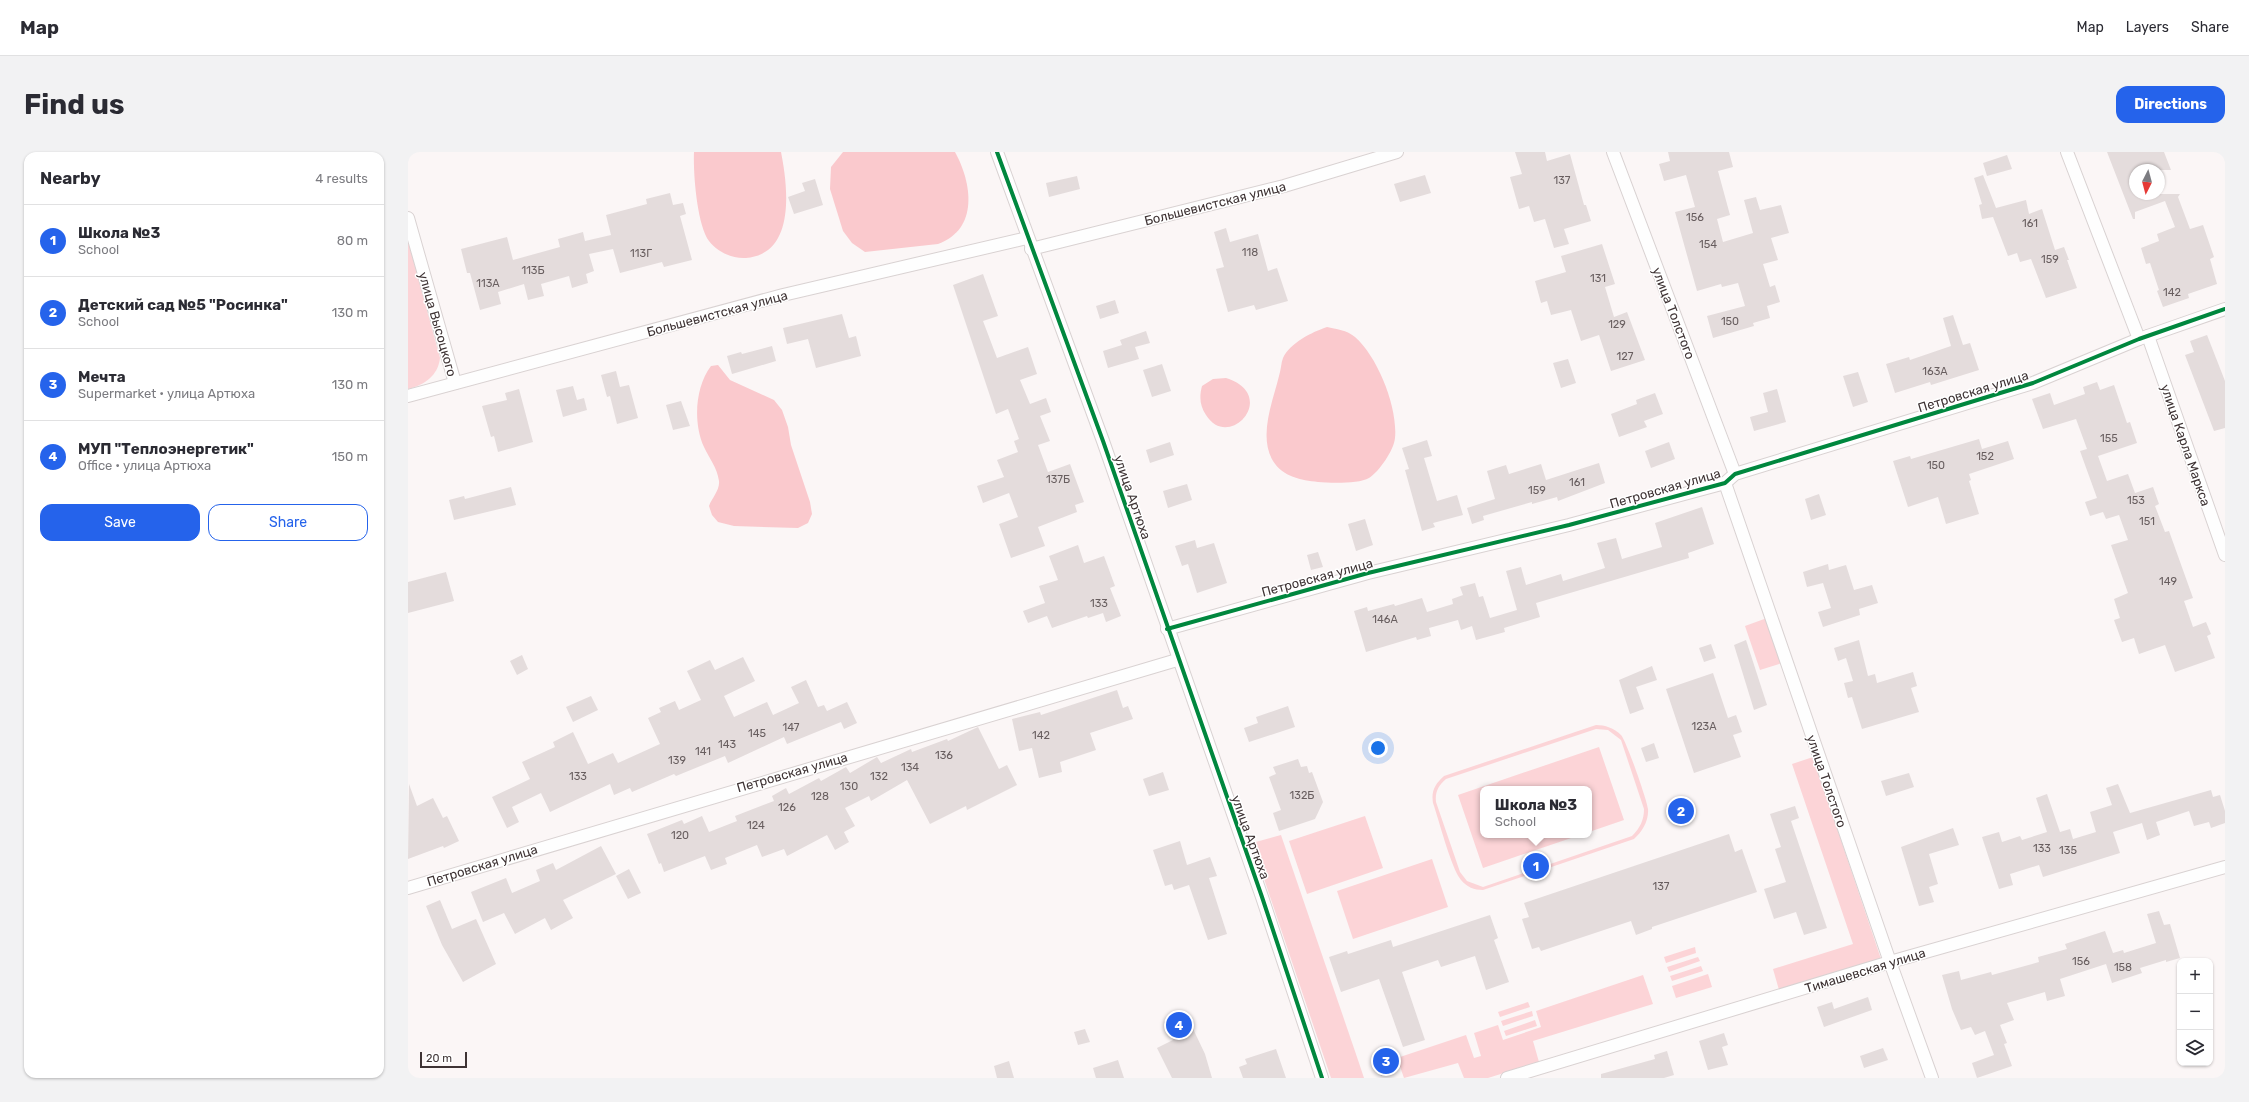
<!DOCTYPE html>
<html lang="en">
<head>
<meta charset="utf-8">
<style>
  body { margin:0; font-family:Rubik,sans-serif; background:#f2f2f3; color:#2b2b33 }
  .controls { position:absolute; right:12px; bottom:12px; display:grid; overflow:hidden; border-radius:8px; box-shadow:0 1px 3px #0004 }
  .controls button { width:36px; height:36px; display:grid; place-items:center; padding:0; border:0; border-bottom:1px solid #e1e1e2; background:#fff; color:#2b2b33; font:20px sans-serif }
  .compass { position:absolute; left:1721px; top:12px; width:36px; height:36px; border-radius:50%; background:#fff; box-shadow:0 1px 3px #0004; rotate:186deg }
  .scale { position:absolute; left:12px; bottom:10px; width:47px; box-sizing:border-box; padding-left:4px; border:2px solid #3e3334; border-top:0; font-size:11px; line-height:14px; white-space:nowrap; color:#3e3334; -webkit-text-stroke:3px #fff; paint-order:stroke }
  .you { position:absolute; left:970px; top:596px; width:14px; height:14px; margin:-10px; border:3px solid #fff; border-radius:50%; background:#1a73e8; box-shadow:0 0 0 6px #1a73e833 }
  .badge { display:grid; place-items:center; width:26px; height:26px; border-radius:50%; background:#2563eb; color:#fff; font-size:13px; font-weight:700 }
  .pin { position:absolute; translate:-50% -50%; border:2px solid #fff; box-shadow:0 1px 4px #0006 }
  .popup { position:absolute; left:1072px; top:634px; width:112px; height:52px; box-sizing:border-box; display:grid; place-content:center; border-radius:8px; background:#fff; filter:drop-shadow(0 1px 3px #0005); font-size:13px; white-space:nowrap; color:#7c7c81 }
  .popup b { font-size:15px; color:#2b2b33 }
  .popup::after { content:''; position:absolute; left:50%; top:100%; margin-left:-8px; border:8px solid transparent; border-top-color:#fff }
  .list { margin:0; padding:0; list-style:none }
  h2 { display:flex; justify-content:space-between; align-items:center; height:52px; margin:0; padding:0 16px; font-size:17px }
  h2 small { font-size:13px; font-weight:400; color:#7c7c81 }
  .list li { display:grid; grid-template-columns:26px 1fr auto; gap:12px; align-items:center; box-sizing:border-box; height:72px; padding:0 16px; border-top:1px solid #e1e1e2 }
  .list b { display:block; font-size:15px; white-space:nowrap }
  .list p { margin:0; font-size:13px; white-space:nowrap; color:#7c7c81 }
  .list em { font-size:13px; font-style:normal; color:#7c7c81 }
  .actions { display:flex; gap:8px; padding:12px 16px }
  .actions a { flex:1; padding:9px 0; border:1px solid #2563eb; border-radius:12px; text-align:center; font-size:14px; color:#2563eb }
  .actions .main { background:#2563eb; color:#fff }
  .icon { flex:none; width:22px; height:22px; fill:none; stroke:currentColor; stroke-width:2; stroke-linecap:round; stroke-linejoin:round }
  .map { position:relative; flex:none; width:1817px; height:926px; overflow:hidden; border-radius:12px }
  header { display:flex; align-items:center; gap:24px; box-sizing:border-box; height:56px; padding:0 20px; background:#fff; border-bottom:1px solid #e1e1e2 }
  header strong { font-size:19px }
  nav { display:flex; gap:22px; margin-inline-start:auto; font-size:14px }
  .intro { display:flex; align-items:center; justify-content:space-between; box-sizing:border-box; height:96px; padding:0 24px }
  h1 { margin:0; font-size:28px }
  .button { padding:10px 18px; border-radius:12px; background:#2563eb; color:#fff; font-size:14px; font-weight:700 }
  main { display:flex; gap:24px; padding:0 24px }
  aside { flex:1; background:#fff; border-radius:12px; box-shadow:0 1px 3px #0004 }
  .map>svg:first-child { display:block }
</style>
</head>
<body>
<header>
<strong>Map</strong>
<nav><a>Map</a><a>Layers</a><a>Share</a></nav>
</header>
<div class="intro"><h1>Find us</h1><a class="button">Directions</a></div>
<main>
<aside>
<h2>Nearby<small>4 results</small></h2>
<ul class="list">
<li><span class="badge">1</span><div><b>Школа №3</b><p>School</p></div><em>80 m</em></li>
<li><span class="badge">2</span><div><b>Детский сад №5 &quot;Росинка&quot;</b><p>School</p></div><em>130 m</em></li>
<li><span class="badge">3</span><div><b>Мечта</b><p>Supermarket · улица Артюха</p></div><em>130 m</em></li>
<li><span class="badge">4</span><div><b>МУП &quot;Теплоэнергетик&quot;</b><p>Office · улица Артюха</p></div><em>150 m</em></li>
</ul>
<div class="actions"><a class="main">Save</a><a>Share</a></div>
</aside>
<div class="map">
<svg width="1817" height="926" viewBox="0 0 1817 926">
  <rect width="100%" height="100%" fill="#fbf6f6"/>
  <g fill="#fcd4d7" fill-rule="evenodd">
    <path d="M0,89L32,206C30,224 16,233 0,237Z"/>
    <polygon points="1359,466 1374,511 1352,518 1337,474"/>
    <path d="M1188,573C1197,573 1206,576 1213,583C1218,588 1239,648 1240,657C1241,669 1234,680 1226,687L1075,738C1066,738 1059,735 1053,728C1043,716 1031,668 1025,651C1023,639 1027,632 1036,624ZM1188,577L1200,578L1213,588L1236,657C1236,668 1232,676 1224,684L1075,735L1059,729L1052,720L1028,650C1027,640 1030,634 1038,627Z"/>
    <polygon points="1191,595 1216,668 1181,680 1181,637 1075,637 1075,683 1172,683 1075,716 1050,643"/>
    <polygon points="1405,605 1473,807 1371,838 1365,817 1445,792 1384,612"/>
    <polygon points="957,664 975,716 899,742 881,689"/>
    <polygon points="873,683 950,908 956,926 923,926 844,691"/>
    <polygon points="1024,707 1040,755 945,787 929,739"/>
    <polygon points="1287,795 1288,801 1258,811 1256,805"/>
    <polygon points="1290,805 1292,809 1261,820 1259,815"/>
    <polygon points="1293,814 1295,819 1264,829 1262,824"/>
    <polygon points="1300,822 1304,835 1268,846 1264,834"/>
    <polygon points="1235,823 1245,852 1125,889 1131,910 1080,926 1056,926 1050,911 996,926 989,906 1058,883 1066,906 1073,904 1066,881 1090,873 1095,888 1133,875 1128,859"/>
    <polygon points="1120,850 1122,855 1092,865 1090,860"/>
    <polygon points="1124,859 1125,864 1095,874 1093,869"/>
    <polygon points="1127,868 1129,874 1098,884 1096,879"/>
  </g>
  <g fill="#fac9cd">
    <path d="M286,0H373C380,35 388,102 338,106C325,107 309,100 301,89C289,73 285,20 286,0Z"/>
    <path d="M435,0H547C564,31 571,77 530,92L457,100L444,91L435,79L422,37L423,15Z"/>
    <path d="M919,175C928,177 939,178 947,185C970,205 990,256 987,286C986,298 971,320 961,326C951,332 922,331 910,330C893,328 875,325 865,309C850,284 865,249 871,224C873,218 873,211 875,206C882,191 904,180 919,175Z"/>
    <path d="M310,213L322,228L366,248L374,258L380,275L383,293L402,350L404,362L400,371L390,376L326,374L310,370L304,363L301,354C304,346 312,338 311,329C309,315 301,306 296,295C285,271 287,235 303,214Z"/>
    <path d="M818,226C872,243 821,300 798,263C792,254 791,245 794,234L805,227Z"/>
  </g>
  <g fill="#e4dcdc">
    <polygon points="1107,0 1137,0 1139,9 1162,2 1176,53 1178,53 1183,69 1156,77 1161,92 1146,96 1137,67 1126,70 1121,54 1111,57 1102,25 1114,22"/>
    <polygon points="1260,0 1321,0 1325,15 1310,19 1322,63 1309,67 1315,90 1345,81 1336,48 1348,45 1352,58 1373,53 1381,81 1363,86 1370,108 1355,112 1362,135 1367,133 1372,150 1359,154 1362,166 1345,171 1346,174 1305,186 1299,164 1337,154 1330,131 1314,135 1313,132 1289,139 1267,60 1287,55 1278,23 1256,29 1251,12 1262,9"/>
    <polygon points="1699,0 1756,0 1763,18 1727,18 1727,42 1772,42 1770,45 1782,77 1795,73 1806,105 1802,107 1809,132 1780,142 1781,146 1755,155 1749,139 1751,138 1742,111 1738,112 1733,96 1751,89 1749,82 1767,75 1757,49 1727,60 1727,67 1725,67"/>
    <polygon points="1599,3 1604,17 1579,24 1575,11"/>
    <polygon points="1017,23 1023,41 992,50 986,32"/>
    <polygon points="1575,23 1588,56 1618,48 1621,62 1634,57 1647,98 1656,95 1661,108 1659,108 1669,136 1638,146 1623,107 1612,110 1609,101 1600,104 1585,65 1574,67 1571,53 1574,52 1566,26"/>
    <polygon points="669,24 672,37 641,45 638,31"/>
    <polygon points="407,27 415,53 386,62 380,45 397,39 394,31"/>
    <polygon points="262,41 265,53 275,51 278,62 272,64 284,108 256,115 254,110 212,121 205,97 181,102 186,119 178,122 180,131 164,136 161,124 133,132 136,144 120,148 116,132 90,140 93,152 72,158 62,121 59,121 53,97 99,85 105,108 152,95 150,87 175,80 177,89 203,83 198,63 239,52 238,47"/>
    <polygon points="818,76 822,90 850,82 860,119 869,116 880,149 848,158 846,153 820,160 808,117 816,115 806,80"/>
    <polygon points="1194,92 1207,132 1197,135 1206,165 1219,160 1237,208 1203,219 1191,183 1173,189 1163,158 1143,163 1139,149 1133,151 1127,129 1158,120 1153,104"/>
    <polygon points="575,122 590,164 575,169 589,206 620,195 629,222 612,228 622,252 638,246 643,260 632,264 642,289 630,293 640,320 662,312 676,350 667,353 669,360 630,375 637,394 603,406 591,372 610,365 601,341 575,351 569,334 596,325 589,308 610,300 606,289 611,287 600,257 588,262 545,133"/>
    <polygon points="707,148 711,161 692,167 688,154"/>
    <polygon points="434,162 441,186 448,184 453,204 408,216 400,187 379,192 375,176"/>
    <polygon points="1545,163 1555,193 1562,191 1571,218 1523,233 1522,230 1487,241 1478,212 1501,205 1502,208 1543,194 1535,166"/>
    <polygon points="738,179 742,191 727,195 731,207 700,216 695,199 714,193 712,188"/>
    <polygon points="1799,183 1817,229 1817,276 1806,279 1777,203 1786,200 1782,189"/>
    <polygon points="364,194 368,209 324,222 319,204 333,200 334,202"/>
    <polygon points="1160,207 1168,231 1153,236 1145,211"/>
    <polygon points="754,212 763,239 744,245 735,218"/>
    <polygon points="208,219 212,235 221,233 230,266 209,272 202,244 199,245 193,223"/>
    <polygon points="1450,220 1460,250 1445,255 1435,224"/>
    <polygon points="1689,230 1692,238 1706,233 1719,271 1722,270 1729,291 1690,304 1699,329 1720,322 1727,341 1745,335 1751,352 1747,354 1757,380 1761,379 1785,446 1776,449 1785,475 1798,470 1803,482 1799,484 1807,506 1767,520 1757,493 1731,502 1726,486 1714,490 1706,468 1712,466 1706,447 1720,441 1703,393 1720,388 1711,363 1698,367 1695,360 1682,364 1677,350 1689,346 1672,299 1679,297 1668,267 1635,277 1624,247 1642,241 1646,253 1677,242 1675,235"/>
    <polygon points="165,234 169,248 176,246 179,258 155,265 148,238"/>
    <polygon points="111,237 125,290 90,300 86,284 83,285 74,254 99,248 97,241"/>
    <polygon points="1369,237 1378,270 1346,279 1342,265 1360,260 1355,241"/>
    <polygon points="1247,241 1255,262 1236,269 1239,275 1211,285 1203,262 1229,252 1228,248"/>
    <polygon points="273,249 282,274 265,278 258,253"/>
    <polygon points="1571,287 1574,297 1600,289 1606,307 1561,322 1563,328 1561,329 1571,362 1538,372 1530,345 1500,355 1485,309 1502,304 1503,307"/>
    <polygon points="1019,288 1024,304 1016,306 1029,349 1049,343 1055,363 1025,371 1027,375 1014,379 997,318 1001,317 994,296"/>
    <polygon points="762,290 766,303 742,311 738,298"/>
    <polygon points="1261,290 1267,307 1243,316 1237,299"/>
    <polygon points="1191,311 1197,331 1150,349 1149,345 1124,352 1124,350 1075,364 1076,368 1064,372 1059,356 1087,347 1079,319 1098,313 1101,322 1133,312 1138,328"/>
    <polygon points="779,332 784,348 760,356 755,339"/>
    <polygon points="103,335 108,353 46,368 41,348 56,344 57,347"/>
    <polygon points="1411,342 1418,363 1403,368 1397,347"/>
    <polygon points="1294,355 1306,392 1280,401 1281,406 1128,451 1132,465 1096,476 1097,480 1068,488 1064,474 1053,478 1050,468 1021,476 1023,484 1009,488 1008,485 958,500 946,459 959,455 960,459 986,452 987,454 1014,446 1019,460 1045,452 1044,447 1055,443 1052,435 1067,431 1071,445 1075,444 1082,466 1109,458 1098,419 1113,415 1118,433 1153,422 1155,429 1197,416 1189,391 1208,386 1214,407 1254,395 1247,371"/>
    <polygon points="957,367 965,393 948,399 940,372"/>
    <polygon points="787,388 789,396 806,391 819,431 789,441 780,412 774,414 767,394"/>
    <polygon points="670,393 676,411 696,404 707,434 702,436 713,464 698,470 695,461 680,466 679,464 644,476 639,464 620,471 615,459 637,451 631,434 650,428 641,404"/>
    <polygon points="910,400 915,415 903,418 899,403"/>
    <polygon points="1420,412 1421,418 1438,413 1446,438 1464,433 1470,451 1451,457 1452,463 1415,475 1410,460 1423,456 1415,431 1399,435 1395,420"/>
    <polygon points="38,420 46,449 0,461 0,430"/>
    <polygon points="1338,488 1359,553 1346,558 1326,493"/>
    <polygon points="1451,488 1460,524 1467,522 1469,531 1505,520 1509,534 1503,536 1511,560 1454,577 1444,545 1440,546 1436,531 1445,529 1438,506 1430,509 1426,496"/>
    <polygon points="1303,492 1308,506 1296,510 1291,496"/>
    <polygon points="114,503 120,517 109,523 102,509"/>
    <polygon points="335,505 347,529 316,544 326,565 359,550 365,563 391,551 383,535 398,528 410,555 416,553 419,559 439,550 449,571 436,577 433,570 379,592 376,585 320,611 317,604 268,624 266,622 224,640 222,636 206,643 202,632 142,660 133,641 104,655 111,670 99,676 84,645 122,627 114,610 147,595 145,590 165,580 180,612 205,601 210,611 252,592 240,566 253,560 251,556 267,549 271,558 293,548 279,519 302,508 307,518"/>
    <polygon points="1244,514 1249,528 1228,535 1236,557 1222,562 1211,528"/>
    <polygon points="1305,521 1320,566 1328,563 1334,580 1325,583 1333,605 1286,621 1258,537"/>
    <polygon points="709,538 715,556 720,554 725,567 682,581 688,598 652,610 654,620 631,626 624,596 611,599 604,567 632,560 633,563"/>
    <polygon points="183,544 190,558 165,570 158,555"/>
    <polygon points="880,554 887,575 841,590 836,576 850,571 848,565"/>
    <polygon points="570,575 591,617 599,613 609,633 559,658 558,654 522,672 499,628 463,649 461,644 437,656 447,674 436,680 441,690 427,698 419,683 379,704 376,697 354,705 349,693 317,706 319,712 303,718 297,704 256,720 253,711 251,712 239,682 274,668 276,672 294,664 301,680 329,669 327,664 366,649 364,644 378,636 381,642 411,626 413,629 438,615 442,621 469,605 473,611 503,597 504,600 539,587 540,589"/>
    <polygon points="1246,591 1251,606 1238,610 1233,596"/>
    <polygon points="890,607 893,615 899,614 901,621 904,620 915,650 907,667 871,679 865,661 873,658 861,625 868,622 865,615"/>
    <polygon points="755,620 761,638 741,644 735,627"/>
    <polygon points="1501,621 1506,635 1478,644 1473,629"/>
    <polygon points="1,632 9,654 25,646 35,666 39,664 51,689 36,696 35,694 0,707"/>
    <polygon points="1710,632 1722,661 1803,638 1805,645 1812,643 1817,659 1817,671 1803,676 1801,670 1786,674 1781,659 1748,670 1752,683 1739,688 1734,671 1705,680 1712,701 1635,725 1631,713 1602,722 1605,733 1591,737 1574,685 1591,680 1594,690 1612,684 1614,688 1639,680 1628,646 1639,642 1652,680 1662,677 1665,687 1688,680 1682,660 1704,653 1698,636"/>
    <polygon points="1387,654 1391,666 1383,669 1419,776 1396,783 1388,760 1366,767 1356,737 1378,730 1367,697 1373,695 1362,662"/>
    <polygon points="1545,676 1551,693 1521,702 1530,732 1521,735 1526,750 1511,754 1493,695"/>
    <polygon points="1321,682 1327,700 1334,697 1349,740 1244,775 1244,777 1228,783 1223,769 1133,799 1131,795 1124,797 1114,767 1121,765 1116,751"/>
    <polygon points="772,689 779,713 802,705 809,724 801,726 819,782 800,788 781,733 766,738 764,732 757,734 745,698"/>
    <polygon points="193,694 208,722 155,748 165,766 143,778 137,766 107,782 96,761 75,770 63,740 98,726 104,741 132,729 128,718 145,711 148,718"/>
    <polygon points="221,717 233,741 220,747 208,724"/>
    <polygon points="32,748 44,777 68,767 88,812 55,830 34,793 18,754"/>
    <polygon points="1751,759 1756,773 1762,772 1772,806 1758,810 1758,808 1732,816 1734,821 1704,831 1698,812 1652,827 1657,844 1639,849 1637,840 1599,851 1606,868 1592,873 1599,891 1596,892 1604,914 1569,926 1564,911 1586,903 1577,879 1567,883 1563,875 1553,878 1544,857 1534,823 1551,819 1553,828 1583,820 1584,823 1631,810 1630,805 1659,797 1657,792 1697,779 1705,801 1715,798 1716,801 1748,791 1739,762"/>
    <polygon points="1082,763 1090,786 1086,788 1101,830 1078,838 1067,804 1033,815 1030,808 994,820 1017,888 995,895 971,827 933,840 921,805 939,799 940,802 983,788 985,795"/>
    <polygon points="1460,845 1464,858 1416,875 1409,855 1424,850 1426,857"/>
    <polygon points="777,860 797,902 804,926 764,926 749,896 765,888 756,870"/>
    <polygon points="677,877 682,890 670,893 666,880"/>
    <polygon points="1316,881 1320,893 1314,895 1320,913 1300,918 1291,889"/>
    <polygon points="1475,896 1480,908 1456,916 1452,904"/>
    <polygon points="868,897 878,926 835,926 831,915 839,912 837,907"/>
    <polygon points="1259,899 1266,923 1256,926 1193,926 1193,922 1247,907 1246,903"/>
    <polygon points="983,901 988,918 973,924 967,906"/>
    <polygon points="710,908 716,926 688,926 685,916"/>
    <polygon points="601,909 606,926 589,926 586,914"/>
  </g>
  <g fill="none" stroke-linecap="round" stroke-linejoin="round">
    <g stroke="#d9d2d2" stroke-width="14">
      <g id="street">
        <polyline points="589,0 695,289 854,745 914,926"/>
        <polyline points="1205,0 1327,322"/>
        <polyline points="1659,0 1731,187"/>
        <polyline points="0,66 47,231"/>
        <polyline points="623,97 876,34 989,0"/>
        <polyline points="1740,184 1817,403"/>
        <polyline points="0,244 375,143 619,86"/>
        <polyline points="1317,331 1482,810 1524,926"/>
        <polyline points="759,477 960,421 1161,373 1317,331 1327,322 1625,231 1731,187 1817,157"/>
        <polyline points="0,736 769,508"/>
        <polyline points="1099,926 1482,810 1817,715"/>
      </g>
    </g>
    <use href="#street" stroke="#fefefe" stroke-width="12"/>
    <g stroke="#fff" stroke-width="6">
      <g id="cycleway">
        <polyline points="589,0 695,289 854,745 914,926"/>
        <polyline points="759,477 960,421 1161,373 1317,331 1327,322 1625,231 1731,187 1817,157"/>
      </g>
    </g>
    <use href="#cycleway" stroke="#00873e" stroke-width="4"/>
  </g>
  <g text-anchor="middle" stroke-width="3" stroke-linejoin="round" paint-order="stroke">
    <g font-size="11" fill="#685e5f">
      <text x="1154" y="32">137</text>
      <text x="1287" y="69">156</text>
      <text x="1622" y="75">161</text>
      <text x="1300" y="96">154</text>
      <text x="842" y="104">118</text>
      <text x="233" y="105">113Г</text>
      <text x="1642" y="111">159</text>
      <text x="125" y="122">113Б</text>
      <text x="1190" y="130">131</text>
      <text x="80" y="135">113А</text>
      <text x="1764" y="144">142</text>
      <text x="1322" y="173">150</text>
      <text x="1209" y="176">129</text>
      <text x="1217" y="208">127</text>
      <text x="1527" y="223">163А</text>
      <text x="1701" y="290">155</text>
      <text x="1577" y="308">152</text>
      <text x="1528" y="317">150</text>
      <text x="650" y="331">137Б</text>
      <text x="1169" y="334">161</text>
      <text x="1129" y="342">159</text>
      <text x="1728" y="352">153</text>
      <text x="1739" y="373">151</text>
      <text x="1760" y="433">149</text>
      <text x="691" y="455">133</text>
      <text x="977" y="471">146А</text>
      <text x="1296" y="578">123А</text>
      <text x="383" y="579">147</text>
      <text x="349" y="585">145</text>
      <text x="633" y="587">142</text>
      <text x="319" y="596">143</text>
      <text x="295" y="603">141</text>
      <text x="536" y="607">136</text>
      <text x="269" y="612">139</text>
      <text x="502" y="619">134</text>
      <text x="170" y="628">133</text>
      <text x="471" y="628">132</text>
      <text x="441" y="638">130</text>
      <text x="894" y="647">132Б</text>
      <text x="412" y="648">128</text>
      <text x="379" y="659">126</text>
      <text x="348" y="677">124</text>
      <text x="272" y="687">120</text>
      <text x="1634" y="700">133</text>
      <text x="1660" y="702">135</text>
      <text x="1253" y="738">137</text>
      <text x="1673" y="813">156</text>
      <text x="1715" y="819">158</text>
    </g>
    <g font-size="13" fill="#3e3334" stroke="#fff">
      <text transform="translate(807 51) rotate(-14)" y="5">Большевистская улица</text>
      <text transform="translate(309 161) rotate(-15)" y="5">Большевистская улица</text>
      <text transform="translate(1266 161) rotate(69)" y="5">улица Толстого</text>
      <text transform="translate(30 172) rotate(74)" y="5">улица Высоцкого</text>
      <text transform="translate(1565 239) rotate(-17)" y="5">Петровская улица</text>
      <text transform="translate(1778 293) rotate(71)" y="5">улица Карла Маркса</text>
      <text transform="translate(1257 336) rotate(-16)" y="5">Петровская улица</text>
      <text transform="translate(725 345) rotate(71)" y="5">улица Артюха</text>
      <text transform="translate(909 425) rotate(-15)" y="5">Петровская улица</text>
      <text transform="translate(384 620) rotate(-16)" y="5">Петровская улица</text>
      <text transform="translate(1419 629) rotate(71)" y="5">улица Толстого</text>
      <text transform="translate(843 685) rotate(70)" y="5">улица Артюха</text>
      <text transform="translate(74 713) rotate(-17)" y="5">Петровская улица</text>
      <text transform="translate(1457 818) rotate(-17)" y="5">Тимашевская улица</text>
    </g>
  </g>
</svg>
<div class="controls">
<button>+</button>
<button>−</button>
<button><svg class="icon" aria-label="layers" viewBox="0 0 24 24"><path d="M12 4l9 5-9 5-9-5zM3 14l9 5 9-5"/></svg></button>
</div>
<svg class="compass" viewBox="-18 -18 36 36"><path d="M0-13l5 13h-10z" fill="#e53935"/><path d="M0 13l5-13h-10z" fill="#7c7c81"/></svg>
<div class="scale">20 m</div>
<div class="you"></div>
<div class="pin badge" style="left:1128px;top:714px">1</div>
<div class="popup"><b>Школа №3</b>School</div>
<div class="pin badge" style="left:1273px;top:659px">2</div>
<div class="pin badge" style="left:978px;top:909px">3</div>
<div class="pin badge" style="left:771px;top:873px">4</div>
</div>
</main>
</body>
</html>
